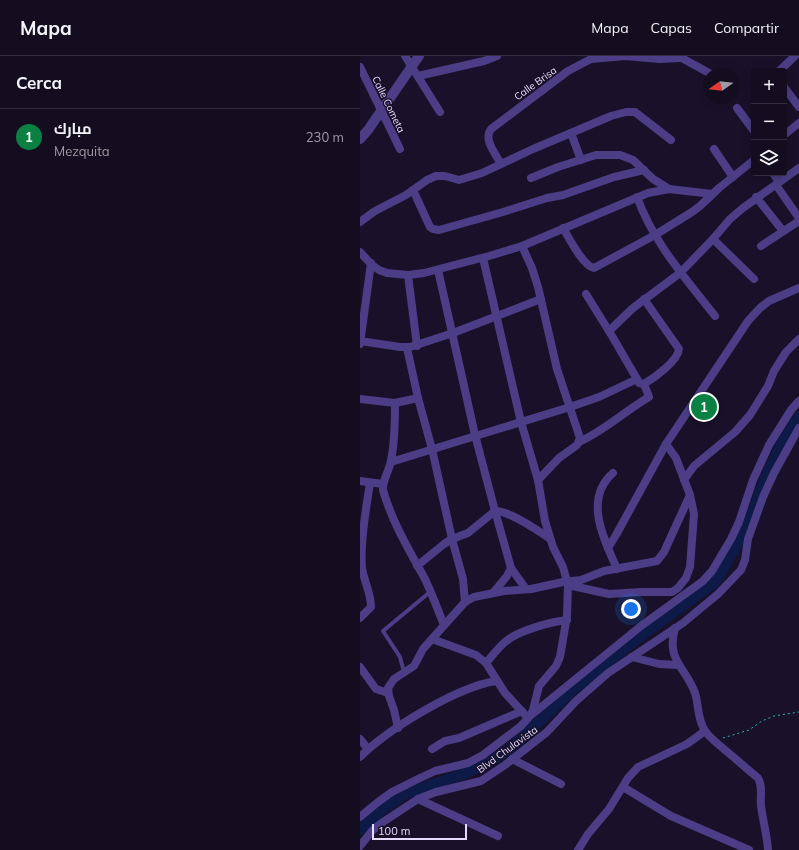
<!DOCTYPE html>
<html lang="es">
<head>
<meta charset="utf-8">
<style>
  body { margin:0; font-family:Mulish,Cairo,sans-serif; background:#1c1628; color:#f1f3f6 }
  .controls { position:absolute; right:12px; top:12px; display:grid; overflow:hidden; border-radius:4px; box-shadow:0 2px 10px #0003 }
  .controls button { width:36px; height:36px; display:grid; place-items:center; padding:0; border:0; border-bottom:1px solid #322d3d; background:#130d1f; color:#f1f3f6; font:20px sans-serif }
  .compass { position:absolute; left:343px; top:12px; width:36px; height:36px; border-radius:50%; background:#130d1f; box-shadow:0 2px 10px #0003; rotate:255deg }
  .scale { position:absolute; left:12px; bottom:10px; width:95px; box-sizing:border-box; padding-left:4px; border:2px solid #e4dbfe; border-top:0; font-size:11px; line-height:14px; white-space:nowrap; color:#e4dbfe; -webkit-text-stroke:3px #191129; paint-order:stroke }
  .you { position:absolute; left:271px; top:553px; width:14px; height:14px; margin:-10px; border:3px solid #fff; border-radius:50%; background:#1a73e8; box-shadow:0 0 0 6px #1a73e833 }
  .badge { display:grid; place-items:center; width:26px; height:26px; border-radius:50%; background:#0b8043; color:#fff; font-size:13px; font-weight:700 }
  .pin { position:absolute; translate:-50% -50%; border:2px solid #fff; box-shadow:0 1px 4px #0006 }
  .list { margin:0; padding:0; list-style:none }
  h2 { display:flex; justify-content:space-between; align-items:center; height:52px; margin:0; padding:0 16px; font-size:17px }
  h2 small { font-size:13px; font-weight:400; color:#9d9ca4 }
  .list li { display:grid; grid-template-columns:26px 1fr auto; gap:12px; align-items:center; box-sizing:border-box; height:56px; padding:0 16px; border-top:1px solid #322d3d }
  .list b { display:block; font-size:15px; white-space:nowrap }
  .list p { margin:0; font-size:13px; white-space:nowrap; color:#9d9ca4 }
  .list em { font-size:13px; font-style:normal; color:#9d9ca4 }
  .icon { flex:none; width:22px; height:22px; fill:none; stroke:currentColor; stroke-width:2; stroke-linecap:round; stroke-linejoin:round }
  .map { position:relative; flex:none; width:439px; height:794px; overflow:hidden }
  header { display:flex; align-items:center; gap:24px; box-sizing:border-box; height:56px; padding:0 20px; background:#130d1f; border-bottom:1px solid #322d3d }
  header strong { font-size:19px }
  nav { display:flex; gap:22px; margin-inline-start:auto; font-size:14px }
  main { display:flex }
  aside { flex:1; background:#130d1f }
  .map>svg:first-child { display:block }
</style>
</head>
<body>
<header>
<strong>Mapa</strong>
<nav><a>Mapa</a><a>Capas</a><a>Compartir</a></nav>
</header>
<main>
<aside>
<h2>Cerca<small></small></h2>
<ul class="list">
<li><span class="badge">1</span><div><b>مبارك</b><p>Mezquita</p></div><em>230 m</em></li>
</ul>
</aside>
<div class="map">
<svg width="439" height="794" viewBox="0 0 439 794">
  <rect width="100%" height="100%" fill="#191129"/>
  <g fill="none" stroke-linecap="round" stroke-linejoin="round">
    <polyline stroke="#0d1a47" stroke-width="11" points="0,774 23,753 45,738 101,719 126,708 150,693 215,632 277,583 355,526 386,474 405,423 423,385 439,361"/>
    <polyline stroke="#35aeb7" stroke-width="1" stroke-dasharray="2 3" stroke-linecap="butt" points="363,682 389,674 402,665 414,660 439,656"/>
    <polyline stroke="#4b3e86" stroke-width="4" points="44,616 40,601 23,575 70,536"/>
    <g stroke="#4b3e86" stroke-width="8">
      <polyline points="45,0 80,56"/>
      <polyline points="318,0 351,18"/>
      <polyline points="0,11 40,93"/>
      <polyline points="419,15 435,0"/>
      <polyline points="58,20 124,5 137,0"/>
      <polyline points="424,31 439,51"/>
      <polyline points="377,52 394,75"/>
      <polyline points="211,77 221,104"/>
      <polyline points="424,79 439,67"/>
      <polyline points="354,93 373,121"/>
      <path d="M141,108C136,98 123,84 131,73L208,15L231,3L265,0L300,3L320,2"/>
      <polyline points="413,117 419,126"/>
      <polyline points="171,122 198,111 236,99 260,99 273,104 293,123 309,133"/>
      <polyline points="416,129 439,162"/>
      <polyline points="53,134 70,171 73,173 79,174 143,156 187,142 203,139 254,121 284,114"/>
      <path d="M277,141C293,186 326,223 355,260"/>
      <polyline points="396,141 423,175"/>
      <polyline points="0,166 15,155 46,139 67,124 76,120 85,120 99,124 122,117 173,93 251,60 266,56 275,56 311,84"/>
      <path d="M203,172C209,182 223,210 234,212L295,179L332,156L340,150L359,132L394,104"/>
      <polyline points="353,183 394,223"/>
      <polyline points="162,190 172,212 178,231 197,313 220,382 217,389 199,402 178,424"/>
      <polyline points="401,190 439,165"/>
      <polyline points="0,196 12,209 19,214 27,217 48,219 64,217 129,200 162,190 288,137 309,133 352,138"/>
      <polyline points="78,214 115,379 135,455 151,512 166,533"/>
      <polyline points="48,219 57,290"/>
      <path d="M226,238L252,280L277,323L279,327L284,328C294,322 318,305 319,293L284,243"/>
      <polyline points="249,275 273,252 320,217 353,183 370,163 383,152 439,112"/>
      <polyline points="0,285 40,291 50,291 93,277 181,243"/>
      <polyline points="0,288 11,207"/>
      <polyline points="47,292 58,342 72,393 92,483 103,523 105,546"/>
      <polyline points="0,343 35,347 58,342"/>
      <path d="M35,347C35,366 35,386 31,404C30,414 22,424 23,434C32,466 49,494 65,523C72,538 78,554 84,569"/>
      <path d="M219,386C244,375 265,355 289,341L284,328"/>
      <polyline points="31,406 210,351 239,341 277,323"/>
      <path d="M253,417C223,443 244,483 257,513"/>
      <polyline points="324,424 334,410 375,376 390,359 408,330 414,315 426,296 439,283"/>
      <polyline points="0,425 23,428"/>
      <polyline points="248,492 256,479 306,388 388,265 400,252 409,245 439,232"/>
      <path d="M57,510L84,488L92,483L108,477L135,455C150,455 177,474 189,482"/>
      <polyline points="208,529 249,538 281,536 312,536 318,532 326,522 330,511 334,458 330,439 316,402 306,388"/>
      <polyline points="133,537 147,520 151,512"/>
      <path d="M0,562L11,551C11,537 4,525 2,512C0,488 6,452 10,427"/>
      <path d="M315,572C306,605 325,610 335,637C339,649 337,663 345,675C350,682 358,688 365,694C376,703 387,713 398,722C403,730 400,740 401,750C403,765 407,779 408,794"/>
      <polyline points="72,583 116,599 126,607 145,637 168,662"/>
      <polyline points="272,601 299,608 318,609"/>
      <path d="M126,607C132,600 138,592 145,586C157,575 190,566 207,564"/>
      <polyline points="0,611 16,633 28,637"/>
      <polyline points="170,660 281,570 343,525 352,515 371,483 379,466 393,424 409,389 431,354 439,345"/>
      <polyline points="38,672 34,654 29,640 28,632 34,623 54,610 63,593 105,546 114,541 144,535 171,533 203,526 221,524 244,515 297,505 304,496 330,439"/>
      <polyline points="0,683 8,693"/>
      <polyline points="72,693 85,685 99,682 162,655"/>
      <path d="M0,701C28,673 97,631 136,625"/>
      <polyline points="152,703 201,728"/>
      <polyline points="263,731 311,760 389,794"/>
      <polyline points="58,743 138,780"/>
      <polyline points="0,761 18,746 32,736 58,723 75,715 108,707 123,699 161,670 170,660 173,654 179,630 196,610 200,601 207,560 208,529 203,511 193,491 185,465 178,424 161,366 123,202"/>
      <polyline points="0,790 12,775 20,768 58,743 76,736 121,725 145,709 187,676 216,645 248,617 323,567 358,538 381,514 385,504 388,483 403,441 414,417 439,372"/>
      <polyline points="218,794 228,778 249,753 268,722 278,711 327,688 345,675"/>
    </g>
    <polyline stroke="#4b3e86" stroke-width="10" points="0,83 8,74 59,0"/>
  </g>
  <g text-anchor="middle" stroke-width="3" stroke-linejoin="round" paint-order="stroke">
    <g font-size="10" fill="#e4dbfe" stroke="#191129">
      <text transform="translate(175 27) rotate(-36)" y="4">Calle Brisa</text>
      <text transform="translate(29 48) rotate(64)" y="4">Calle Cometa</text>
      <text transform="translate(147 693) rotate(-36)" y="4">Blvd Chulavista</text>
    </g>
  </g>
</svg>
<div class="controls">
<button>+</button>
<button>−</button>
<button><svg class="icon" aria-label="layers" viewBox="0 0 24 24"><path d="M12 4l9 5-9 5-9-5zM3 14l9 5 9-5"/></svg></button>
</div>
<svg class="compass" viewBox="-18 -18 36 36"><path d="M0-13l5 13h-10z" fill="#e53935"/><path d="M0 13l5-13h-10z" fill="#9d9ca4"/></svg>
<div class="scale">100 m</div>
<div class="you"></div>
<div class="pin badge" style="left:344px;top:351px">1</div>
</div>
</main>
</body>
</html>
